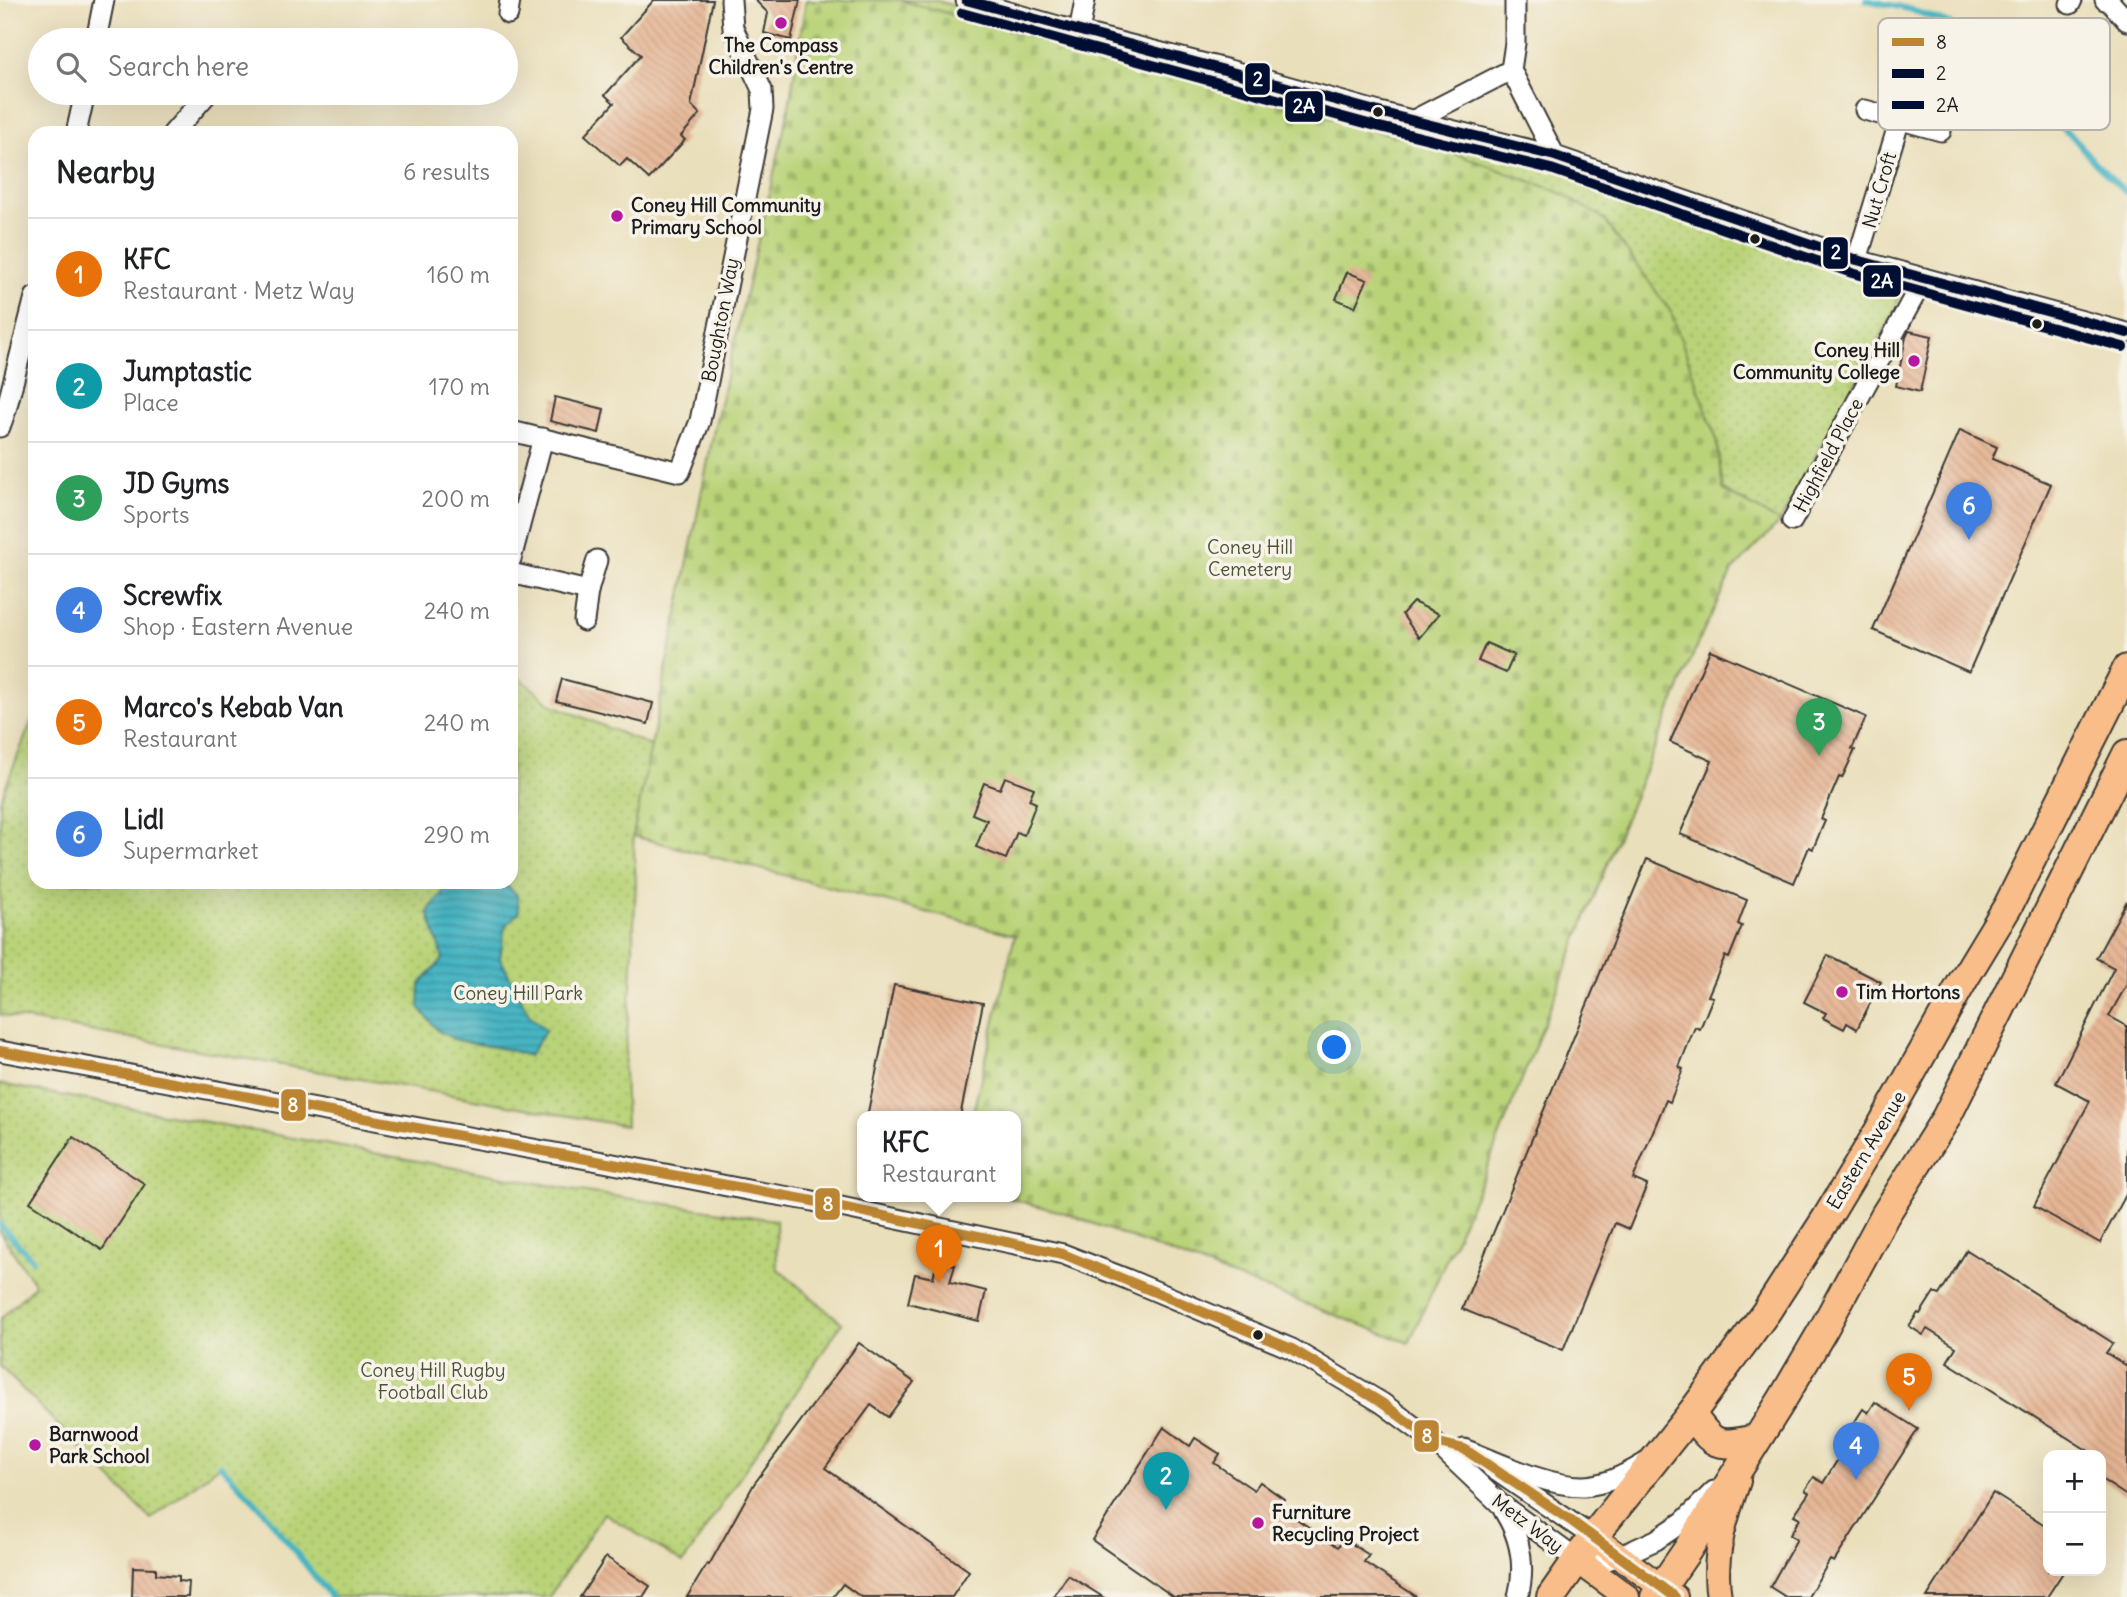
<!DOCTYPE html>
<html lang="en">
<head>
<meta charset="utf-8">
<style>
  body { margin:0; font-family:Delius,sans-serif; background:#f6f6f6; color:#202124 }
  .controls { position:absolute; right:21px; bottom:21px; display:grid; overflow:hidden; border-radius:14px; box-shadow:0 7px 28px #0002 }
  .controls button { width:63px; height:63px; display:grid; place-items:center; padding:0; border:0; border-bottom:2px solid #e0e0e0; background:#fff; color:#202124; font:35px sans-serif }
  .you { position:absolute; left:1335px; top:1048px; width:24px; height:24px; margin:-18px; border:5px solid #fff; border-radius:50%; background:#1a73e8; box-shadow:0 0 0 10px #1a73e833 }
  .badge { display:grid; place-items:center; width:46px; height:46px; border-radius:50%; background:#2563eb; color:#fff; font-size:23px; font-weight:700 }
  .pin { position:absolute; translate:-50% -58px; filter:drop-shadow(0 2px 4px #0008) }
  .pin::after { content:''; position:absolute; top:37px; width:24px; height:21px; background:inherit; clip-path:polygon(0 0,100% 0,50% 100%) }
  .popup { position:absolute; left:857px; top:1111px; width:164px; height:91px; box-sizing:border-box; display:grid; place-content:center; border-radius:14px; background:#fff; filter:drop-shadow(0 2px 5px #0005); font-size:23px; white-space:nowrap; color:#757577 }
  .popup b { font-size:26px; color:#202124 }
  .popup::after { content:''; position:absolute; left:50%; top:100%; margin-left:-14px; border:14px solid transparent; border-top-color:#fff }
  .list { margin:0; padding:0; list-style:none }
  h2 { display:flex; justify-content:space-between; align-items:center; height:91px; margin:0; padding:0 28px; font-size:30px }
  h2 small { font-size:23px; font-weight:400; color:#757577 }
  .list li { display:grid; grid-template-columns:46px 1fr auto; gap:21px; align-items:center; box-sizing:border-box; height:112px; padding:0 28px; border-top:2px solid #e0e0e0 }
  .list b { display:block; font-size:26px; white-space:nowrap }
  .list p { margin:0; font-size:23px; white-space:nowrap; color:#757577 }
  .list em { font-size:23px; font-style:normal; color:#757577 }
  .icon { flex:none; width:38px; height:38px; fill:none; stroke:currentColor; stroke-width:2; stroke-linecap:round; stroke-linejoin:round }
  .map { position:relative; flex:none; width:2127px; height:1597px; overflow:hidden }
  .search { position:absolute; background:#fff; box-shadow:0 7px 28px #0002; left:28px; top:28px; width:490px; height:77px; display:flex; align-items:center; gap:18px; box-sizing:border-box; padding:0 24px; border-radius:38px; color:#757577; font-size:26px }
  .panel { position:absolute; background:#fff; box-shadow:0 7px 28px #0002; left:28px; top:126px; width:490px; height:763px; border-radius:21px }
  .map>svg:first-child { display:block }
</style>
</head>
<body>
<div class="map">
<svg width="2127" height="1597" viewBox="0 0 2127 1597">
  <defs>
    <pattern id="grass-dots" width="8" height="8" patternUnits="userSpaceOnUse" patternTransform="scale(1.75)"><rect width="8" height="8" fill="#b9d378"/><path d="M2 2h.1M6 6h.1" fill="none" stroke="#9eb567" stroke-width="1.8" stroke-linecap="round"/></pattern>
    <pattern id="cemetery-stones" width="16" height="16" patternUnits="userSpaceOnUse" patternTransform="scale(1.75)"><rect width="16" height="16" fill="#b9d378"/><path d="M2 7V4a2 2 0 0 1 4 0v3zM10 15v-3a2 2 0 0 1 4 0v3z" fill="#9eb567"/></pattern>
    <pattern id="water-rules" width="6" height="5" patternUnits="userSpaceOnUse" patternTransform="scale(1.75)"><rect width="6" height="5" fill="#46b4c2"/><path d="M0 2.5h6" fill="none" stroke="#3a929d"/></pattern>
    <pattern id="building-back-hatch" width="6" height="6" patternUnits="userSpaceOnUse" patternTransform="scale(1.75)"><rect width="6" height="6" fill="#e5b594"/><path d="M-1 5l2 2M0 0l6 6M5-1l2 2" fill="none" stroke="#c49b7f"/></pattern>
  </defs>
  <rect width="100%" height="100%" fill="#f7f3e8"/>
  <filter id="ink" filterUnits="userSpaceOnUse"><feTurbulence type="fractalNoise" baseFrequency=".0143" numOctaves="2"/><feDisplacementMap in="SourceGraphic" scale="14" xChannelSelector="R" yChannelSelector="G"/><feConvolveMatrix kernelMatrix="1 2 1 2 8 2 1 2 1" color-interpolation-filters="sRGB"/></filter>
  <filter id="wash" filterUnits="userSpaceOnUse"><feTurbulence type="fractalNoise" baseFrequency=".00686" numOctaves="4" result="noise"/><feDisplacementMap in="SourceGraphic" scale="28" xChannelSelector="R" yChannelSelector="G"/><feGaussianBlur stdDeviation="1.57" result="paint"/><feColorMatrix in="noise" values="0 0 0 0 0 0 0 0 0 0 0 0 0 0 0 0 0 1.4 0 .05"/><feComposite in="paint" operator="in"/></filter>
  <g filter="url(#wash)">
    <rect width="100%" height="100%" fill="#eadfbb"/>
    <g fill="url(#grass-dots)" stroke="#6a784a" stroke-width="2">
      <polygon points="899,0 935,0 1070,42 1579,172 1817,259 1900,295 1895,310 1780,522 1723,490 1716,438 1671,312 1559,192 1440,148"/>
      <polygon points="511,671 553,705 652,746 633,836 636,881 631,987 624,1068 626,1126 0,1015 0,801 35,712 35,882 511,882"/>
      <polygon points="0,1084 592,1193 776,1220 777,1268 842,1323 683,1563 604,1513 549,1597 331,1597 261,1508 220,1465 151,1519 0,1366 0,1319 35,1285 0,1232"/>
    </g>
    <polygon fill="url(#cemetery-stones)" stroke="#6a784a" stroke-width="2" points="806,0 899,0 1440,148 1559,192 1603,218 1671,312 1716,438 1723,490 1780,522 1732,571 1698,643 1621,829 1484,1175 1409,1343 1065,1213 1003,1197 1016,1197 1016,1117 972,1117 1015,935 633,836 715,425 788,113"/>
    <polygon fill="url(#water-rules)" stroke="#31686f" stroke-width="2" points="463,882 503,882 517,895 519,912 505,926 500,958 530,1016 546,1030 529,1056 510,1050 456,1040 438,1031 419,1007 420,984 443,959 428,912 445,889"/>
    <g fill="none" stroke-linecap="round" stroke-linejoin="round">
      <g stroke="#46b4c2" stroke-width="6">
        <polyline points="1866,0 1909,9 1950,24 2023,88 2047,115 2074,138 2095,163 2127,193"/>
        <polyline points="0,1225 33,1260"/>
        <polyline points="220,1465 261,1508 331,1597"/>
      </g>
    </g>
    <g id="blocks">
      <g fill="url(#building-back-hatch)">
        <polygon points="654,0 713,0 691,105 700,114 681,136 685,140 649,179 627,159 620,166 585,135 614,103 605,95 641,55 621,37"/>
        <polygon points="755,0 800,0 791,40 764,33 768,13"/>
        <polygon points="1347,272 1367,280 1355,307 1336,299"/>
        <polygon points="1909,331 1932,336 1920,392 1896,386 1906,337"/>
        <polygon points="555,397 604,409 599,433 550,421"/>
        <polygon points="1960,430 1997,447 1992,459 2051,484 1969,672 1873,630"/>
        <polygon points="1413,602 1439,614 1419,638 1402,614"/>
        <polygon points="1486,643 1514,655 1506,673 1478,661"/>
        <polygon points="1710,650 1866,717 1852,749 1855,750 1842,778 1839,777 1821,819 1825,821 1813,849 1809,847 1794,883 1680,834 1712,761 1670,742"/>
        <polygon points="562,679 653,703 648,724 556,701"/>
        <polygon points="1005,777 1034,788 1029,800 1036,803 1024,835 1017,832 1006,859 976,847 987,820 972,814 984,783 1000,789"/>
        <polygon points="1647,859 1747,900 1738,924 1742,926 1729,958 1725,956 1708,996 1713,997 1700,1029 1695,1027 1679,1067 1683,1069 1670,1102 1666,1100 1633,1179 1647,1185 1629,1229 1615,1223 1563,1350 1462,1309"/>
        <polygon points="2127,901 2127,984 2109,1016 2127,1026 2127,1193 2100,1243 2034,1206 2090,1101 2056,1083 2114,968 2096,958"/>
        <polygon points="1828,955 1881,982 1857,1029 1847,1023 1844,1029 1823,1018 1826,1013 1804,1002"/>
        <polygon points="894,985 983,1003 960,1117 867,1117"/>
        <polygon points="73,1137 145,1184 102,1250 30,1202"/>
        <polygon points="1967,1250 2113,1343 2106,1353 2127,1366 2127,1496 2101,1479 2101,1455 2095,1455 1947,1362 1956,1347 1927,1329 1923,1335 1909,1326 1918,1313 1920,1314 1934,1292 1939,1295"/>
        <polygon points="937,1261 955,1265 950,1282 986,1291 979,1321 908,1303 915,1274 933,1278"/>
        <polygon points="859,1343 914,1382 888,1417 871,1405 825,1468 969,1571 952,1597 861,1597 843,1584 833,1597 687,1597 707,1564 709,1565 754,1484"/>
        <polygon points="1875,1402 1918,1429 1834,1562 1830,1560 1808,1597 1786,1597 1770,1587 1797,1539 1790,1535 1800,1518 1794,1515 1809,1493 1805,1490 1814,1477 1823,1483 1845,1448 1836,1443 1844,1429 1848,1432 1863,1409 1868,1413"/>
        <polygon points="1164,1427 1190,1446 1195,1438 1220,1454 1214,1463 1254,1490 1260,1482 1284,1499 1279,1507 1338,1547 1344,1539 1369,1555 1364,1562 1417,1597 1174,1597 1092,1540"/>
        <polygon points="1993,1493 2048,1528 2048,1571 2064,1571 2047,1597 1927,1597"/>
        <polygon points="606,1557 650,1586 643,1597 580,1597"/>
        <polygon points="133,1567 156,1568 156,1574 179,1576 179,1581 189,1582 188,1597 132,1597"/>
        <polygon points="1068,1575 1103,1597 1053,1597"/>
      </g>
    </g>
  </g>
  <g filter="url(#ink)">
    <use href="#blocks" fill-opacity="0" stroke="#3b3934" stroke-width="2"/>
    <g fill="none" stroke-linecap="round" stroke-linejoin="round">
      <g stroke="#3b3934" stroke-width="23">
        <g id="minor">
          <polyline points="966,0 1079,32 1229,70 1379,112 1555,156 1857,260 2127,333"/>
          <polyline points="1515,0 1515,43 1511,70 1555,156"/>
          <polyline points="2105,0 2109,1 2127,21"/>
          <polyline points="2070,4 2072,0"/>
          <polyline points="508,14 510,0"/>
          <polyline points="1079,32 1085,0"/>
          <polyline points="96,40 104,0"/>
          <polyline points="1865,110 1941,131"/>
          <polyline points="1414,120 1511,70"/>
          <polyline points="76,133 85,93"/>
          <polyline points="173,133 208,93"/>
          <polyline points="1857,260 1900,119"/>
          <polyline points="0,427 6,410 35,297"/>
          <polyline points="511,431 680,472 700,421 763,109 762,90 733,28 731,0"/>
          <polyline points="1792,521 1924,278"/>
          <polyline points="511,559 543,438"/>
          <polyline points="511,573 588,591"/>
          <polyline points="584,621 588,591 597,560"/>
          <polyline points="0,1051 598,1161 753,1191 808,1200 1063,1254 1127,1279 1292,1349 1382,1403 1435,1442 1499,1503 1577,1560 1603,1561 1621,1556 1656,1540 1684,1521 1714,1491"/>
          <path d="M1464,1449C1498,1462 1548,1487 1584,1486C1605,1485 1627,1474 1645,1463"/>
          <polyline points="1492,1468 1593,1537"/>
          <path d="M1504,1511C1521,1538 1526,1566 1518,1597"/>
        </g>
      </g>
      <g stroke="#3b3934" stroke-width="28">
        <g id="major">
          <polyline points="1593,1537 1675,1597"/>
          <polyline points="1577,1560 1627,1597"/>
          <path d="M1719,1597C1712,1558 1725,1518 1738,1481"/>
        </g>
      </g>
      <g stroke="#3b3934" stroke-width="32">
        <g id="highway">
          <path d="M1691,1414C1714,1447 1717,1447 1756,1439"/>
          <polyline points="1551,1597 1593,1537 1691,1414 1766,1312 1826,1219 1877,1134 1965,977 2008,906 2127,669"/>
          <polyline points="1655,1597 1686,1552 1782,1400 1823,1330 1885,1215 1946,1118 2127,754"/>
        </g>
      </g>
      <use href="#minor" stroke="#fff" stroke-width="19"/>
      <use href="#major" stroke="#f8bd89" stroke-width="24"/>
      <use href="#highway" stroke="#f8bd89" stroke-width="28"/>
      <g stroke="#f7f3e8" stroke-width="16">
        <polyline id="bus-1" points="0,1051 808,1200 1063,1254 1292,1349 1382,1403 1435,1442 1464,1449 1570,1520 1675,1597"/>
      </g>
      <g stroke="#f7f3e8" stroke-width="16">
        <polyline id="bus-2" points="966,0 1379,112 1555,156 1857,260 2127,333"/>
      </g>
      <g stroke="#f7f3e8" stroke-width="16">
        <polyline id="bus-3" points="962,13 1376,126 1551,169 1852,273 2123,347"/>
      </g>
      <use href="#bus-1" stroke="#bc8533" stroke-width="10"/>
      <use href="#bus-2" stroke="#000e31" stroke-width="10"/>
      <use href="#bus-3" stroke="#000e31" stroke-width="10"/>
    </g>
  </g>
  <g fill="#b5179e" stroke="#f7f3e8" stroke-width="2.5">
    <circle cx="781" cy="23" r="7"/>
    <circle cx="617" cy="216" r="7"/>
    <circle cx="1914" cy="361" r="7"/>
    <circle cx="1842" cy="992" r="7"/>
    <circle cx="35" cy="1445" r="7"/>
    <circle cx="1258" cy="1523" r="7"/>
  </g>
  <g fill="#1c1c1c" stroke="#f7f3e8" stroke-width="2.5">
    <circle cx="1378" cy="112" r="6"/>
    <circle cx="1755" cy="239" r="6"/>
    <circle cx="2037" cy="324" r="6"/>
    <circle cx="1258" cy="1335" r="6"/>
  </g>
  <g text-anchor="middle" stroke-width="7" stroke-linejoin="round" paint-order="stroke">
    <g font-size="19" font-weight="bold" fill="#1c1c1c" stroke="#f7f3e8" text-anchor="start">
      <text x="781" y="52" text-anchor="middle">The Compass<tspan x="781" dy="22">Children's Centre</tspan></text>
      <text x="631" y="212">Coney Hill Community<tspan x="631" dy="22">Primary School</tspan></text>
      <text x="1900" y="357" text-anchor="end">Coney Hill<tspan x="1900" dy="22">Community College</tspan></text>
      <text x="1856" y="999">Tim Hortons</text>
      <text x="49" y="1441">Barnwood<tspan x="49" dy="22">Park School</tspan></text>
      <text x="1272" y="1519">Furniture<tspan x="1272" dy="22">Recycling Project</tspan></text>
    </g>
    <g font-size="19" fill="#1c1c1c" stroke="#f7f3e8">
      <text transform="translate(1879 190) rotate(-74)" y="7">Nut Croft</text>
      <text transform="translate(720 320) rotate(-79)" y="7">Boughton Way</text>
      <text transform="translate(1828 455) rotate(-62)" y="7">Highfield Place</text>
      <text transform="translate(1866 1150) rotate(-59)" y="7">Eastern Avenue</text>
      <text transform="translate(1528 1523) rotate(37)" y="7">Metz Way</text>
    </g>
    <g font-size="19" fill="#4b5338" stroke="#f7f3e8">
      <text x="1250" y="554">Coney Hill<tspan x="1250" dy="22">Cemetery</tspan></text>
      <text x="518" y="1000">Coney Hill Park</text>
      <text x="433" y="1377">Coney Hill Rugby<tspan x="433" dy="22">Football Club</tspan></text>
    </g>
  </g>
  <rect x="1878" y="18" width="232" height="112" rx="10" fill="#f7f3e8" stroke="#b5b2ab" stroke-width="2"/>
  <rect x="1892" y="38" width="32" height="8" fill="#bc8533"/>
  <rect x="1892" y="69" width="32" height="9" fill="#000e31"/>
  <rect x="1892" y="101" width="32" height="8" fill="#000e31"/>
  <g font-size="19" fill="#1c1c1c">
    <text x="1936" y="49">8</text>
    <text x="1936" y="80">2</text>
    <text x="1936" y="112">2A</text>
  </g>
  <g stroke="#f7f3e8" stroke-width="2.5">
    <rect x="1244" y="62" width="27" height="34" rx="7" fill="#000e31"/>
    <rect x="1284" y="90" width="40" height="33" rx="7" fill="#000e31"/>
    <rect x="1822" y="236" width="27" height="34" rx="7" fill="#000e31"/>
    <rect x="1862" y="264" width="40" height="34" rx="7" fill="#000e31"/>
    <rect x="280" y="1088" width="27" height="34" rx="7" fill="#bc8533"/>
    <rect x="814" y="1187" width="27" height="34" rx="7" fill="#bc8533"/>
    <rect x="1413" y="1419" width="27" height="34" rx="7" fill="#bc8533"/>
  </g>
  <g font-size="19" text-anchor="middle" font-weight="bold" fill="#fff">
    <text x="1258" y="86">2</text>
    <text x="1304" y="113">2A</text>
    <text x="1836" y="259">2</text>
    <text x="1882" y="288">2A</text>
    <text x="293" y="1112">8</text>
    <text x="828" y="1211">8</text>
    <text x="1427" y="1443">8</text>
  </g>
</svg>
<div class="controls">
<button>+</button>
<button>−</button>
</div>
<div class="you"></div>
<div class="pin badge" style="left:939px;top:1283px;background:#e8710a">1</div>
<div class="popup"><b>KFC</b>Restaurant</div>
<div class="pin badge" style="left:1166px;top:1510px;background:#0f9aa8">2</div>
<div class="pin badge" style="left:1819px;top:756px;background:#2e9e5b">3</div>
<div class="pin badge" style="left:1856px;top:1480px;background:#3f7fe0">4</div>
<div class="pin badge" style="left:1909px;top:1411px;background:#e8710a">5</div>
<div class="pin badge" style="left:1969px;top:540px;background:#3f7fe0">6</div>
<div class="search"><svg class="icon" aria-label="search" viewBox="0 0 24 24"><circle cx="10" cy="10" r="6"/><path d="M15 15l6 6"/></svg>Search here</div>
<section class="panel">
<h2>Nearby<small>6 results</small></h2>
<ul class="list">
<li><span class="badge" style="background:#e8710a">1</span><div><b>KFC</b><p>Restaurant · Metz Way</p></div><em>160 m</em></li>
<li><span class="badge" style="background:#0f9aa8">2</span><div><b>Jumptastic</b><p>Place</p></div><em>170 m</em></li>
<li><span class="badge" style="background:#2e9e5b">3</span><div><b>JD Gyms</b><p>Sports</p></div><em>200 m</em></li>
<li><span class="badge" style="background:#3f7fe0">4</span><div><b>Screwfix</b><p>Shop · Eastern Avenue</p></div><em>240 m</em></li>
<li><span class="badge" style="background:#e8710a">5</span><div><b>Marco's Kebab Van</b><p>Restaurant</p></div><em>240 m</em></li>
<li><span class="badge" style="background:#3f7fe0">6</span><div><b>Lidl</b><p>Supermarket</p></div><em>290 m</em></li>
</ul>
</section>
</div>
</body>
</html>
